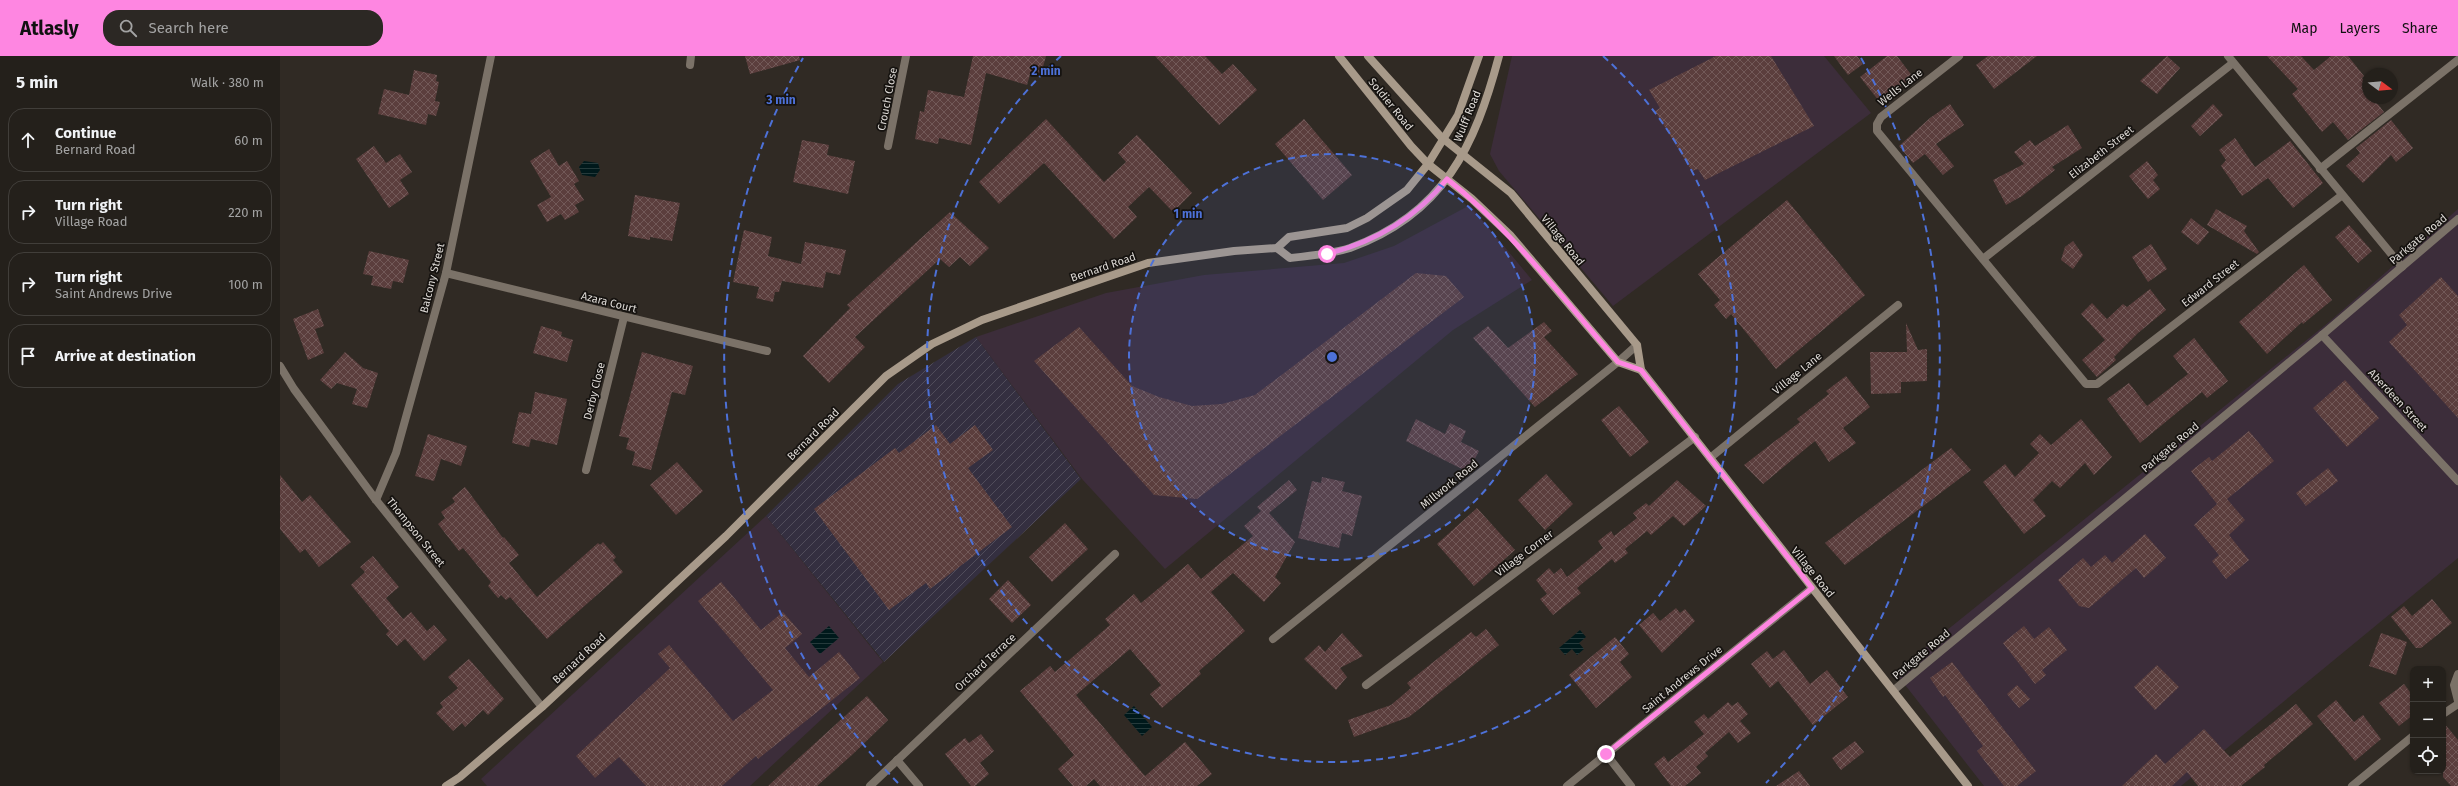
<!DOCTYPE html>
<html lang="en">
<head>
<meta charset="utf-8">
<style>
  body { margin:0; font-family:"Fira Sans",sans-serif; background:#2c2824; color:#f1f3f6 }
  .controls { position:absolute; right:12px; bottom:12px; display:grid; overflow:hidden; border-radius:8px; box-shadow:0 1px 3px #0004 }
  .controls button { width:36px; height:36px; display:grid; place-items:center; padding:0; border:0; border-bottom:1px solid #413e3a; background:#24201b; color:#f1f3f6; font:20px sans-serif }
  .compass { position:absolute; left:2082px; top:12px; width:36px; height:36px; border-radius:50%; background:#24201b; box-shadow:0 1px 3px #0004; rotate:106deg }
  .stop { position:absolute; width:12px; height:12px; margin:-9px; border:3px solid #fe86e1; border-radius:50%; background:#fff }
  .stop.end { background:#fe86e1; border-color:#fff; box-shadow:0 1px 4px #0008 }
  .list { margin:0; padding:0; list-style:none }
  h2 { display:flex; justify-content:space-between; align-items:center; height:52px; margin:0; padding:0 16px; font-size:17px }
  h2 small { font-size:13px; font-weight:400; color:#a3a3a3 }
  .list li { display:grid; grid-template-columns:26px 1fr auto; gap:12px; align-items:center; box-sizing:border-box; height:64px; margin:0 8px 8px; padding:0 8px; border:1px solid #413e3a; border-radius:16px }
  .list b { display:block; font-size:15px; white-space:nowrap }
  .list p { margin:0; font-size:13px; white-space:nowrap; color:#a3a3a3 }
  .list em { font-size:13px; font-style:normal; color:#a3a3a3 }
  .icon { flex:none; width:22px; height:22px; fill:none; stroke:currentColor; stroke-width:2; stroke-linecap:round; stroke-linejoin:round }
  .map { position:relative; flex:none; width:2178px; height:730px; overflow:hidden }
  header { display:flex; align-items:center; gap:24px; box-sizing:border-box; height:56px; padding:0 20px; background:#fe86e1; color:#111 }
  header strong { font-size:19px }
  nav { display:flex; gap:22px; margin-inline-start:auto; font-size:14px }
  .search { width:280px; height:36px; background:#2c2824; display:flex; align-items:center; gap:10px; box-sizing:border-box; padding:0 14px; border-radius:16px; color:#a3a3a3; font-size:15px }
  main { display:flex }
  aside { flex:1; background:#24201b }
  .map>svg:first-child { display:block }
</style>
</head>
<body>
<header>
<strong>Atlasly</strong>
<div class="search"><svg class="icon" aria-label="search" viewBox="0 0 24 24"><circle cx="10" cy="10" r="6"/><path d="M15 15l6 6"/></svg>Search here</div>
<nav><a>Map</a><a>Layers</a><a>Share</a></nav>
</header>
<main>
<aside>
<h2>5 min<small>Walk · 380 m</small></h2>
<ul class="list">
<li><svg class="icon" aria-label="ahead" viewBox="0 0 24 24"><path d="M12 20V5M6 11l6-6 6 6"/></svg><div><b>Continue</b><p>Bernard Road</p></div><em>60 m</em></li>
<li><svg class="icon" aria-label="right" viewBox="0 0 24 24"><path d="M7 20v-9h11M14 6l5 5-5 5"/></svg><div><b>Turn right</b><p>Village Road</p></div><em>220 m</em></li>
<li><svg class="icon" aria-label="right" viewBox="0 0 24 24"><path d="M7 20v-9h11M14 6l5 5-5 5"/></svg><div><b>Turn right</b><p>Saint Andrews Drive</p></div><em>100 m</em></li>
<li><svg class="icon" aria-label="arrive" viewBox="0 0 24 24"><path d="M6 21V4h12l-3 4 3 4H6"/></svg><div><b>Arrive at destination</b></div></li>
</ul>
</aside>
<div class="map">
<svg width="2178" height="730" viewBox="0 0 2178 730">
  <defs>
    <pattern id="industrial-furrows" width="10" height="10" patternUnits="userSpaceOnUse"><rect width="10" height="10" fill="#342f40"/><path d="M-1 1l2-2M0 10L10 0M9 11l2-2" fill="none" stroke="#514d5b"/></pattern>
    <pattern id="water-rules" width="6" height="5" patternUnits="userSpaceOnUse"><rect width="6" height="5" fill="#00191b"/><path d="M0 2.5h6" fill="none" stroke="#253a3b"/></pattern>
    <pattern id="building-cross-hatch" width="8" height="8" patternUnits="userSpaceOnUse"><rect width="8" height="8" fill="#5b3e3d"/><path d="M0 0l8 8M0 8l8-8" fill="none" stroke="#725958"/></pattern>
  </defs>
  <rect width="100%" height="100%" fill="#302a24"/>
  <g fill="#3c2d3a">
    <polygon points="1232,0 1544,0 1591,57 1333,250 1219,115 1210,98"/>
    <polygon points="1190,149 1252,224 1173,274 885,513 802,423 696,281 826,237 924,219 1064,207 1114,190"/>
    <polygon points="2178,153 2178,502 1901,730 1704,730 1615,616 2049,266"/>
    <polygon points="486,460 603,606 470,730 207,730 201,723"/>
  </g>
  <polygon fill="url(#industrial-furrows)" points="696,281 801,423 604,606 486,460 618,328"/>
  <g fill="url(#water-rules)">
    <polygon points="304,105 318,107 320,114 315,121 302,119 299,111"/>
    <polygon points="549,570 559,582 540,598 530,586"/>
    <polygon points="1300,574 1306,581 1299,587 1304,593 1297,599 1292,593 1285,599 1279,592"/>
    <polygon points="854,650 872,671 862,680 844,659"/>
  </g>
  <g fill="url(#building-cross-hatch)">
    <polygon points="465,0 519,0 520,4 470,18"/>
    <polygon points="693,0 766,0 761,18 751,15 747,29 706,17 691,89 659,82 658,88 635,83 640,55 644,56 648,34 684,41"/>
    <polygon points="875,0 925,0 942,18 953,8 977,34 939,69"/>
    <polygon points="1436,0 1491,0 1534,70 1425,124 1418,113 1412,115 1375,55 1380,52 1369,34"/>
    <polygon points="1554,0 1577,0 1583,8 1568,19"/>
    <polygon points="1607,0 1617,0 1633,21 1599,45 1580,21"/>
    <polygon points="1708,0 1757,0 1714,33 1696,9"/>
    <polygon points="1887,0 1900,12 1877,38 1860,25"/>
    <polygon points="1987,0 2021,0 2034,14 2051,0 2068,0 2084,20 2082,22 2088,29 2088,42 2093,42 2104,56 2068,84 2053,66 2042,76 2012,38 2018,33"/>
    <polygon points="134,14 157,19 156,25 159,26 155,45 160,46 156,60 148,58 146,69 98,58 104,33 129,39"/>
    <polygon points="1670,48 1684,69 1656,88 1674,110 1663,119 1645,98 1633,107 1619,90 1650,62"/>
    <polygon points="1933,48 1943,59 1920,80 1911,70"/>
    <polygon points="766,63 824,126 846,106 838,97 857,79 912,137 893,156 869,131 848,151 857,161 834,183 764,107 719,148 699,126"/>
    <polygon points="1024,63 1072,119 1043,144 995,88"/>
    <polygon points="2111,64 2133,92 2116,106 2111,99 2083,127 2066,110 2080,97 2076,92"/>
    <polygon points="1788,69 1802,92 1772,111 1775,114 1742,140 1726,149 1713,124 1744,108 1734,96 1750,84 1755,90"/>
    <polygon points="1955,82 1975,111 2010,85 2043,127 2013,152 1988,122 1962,140 1941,110 1946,104 1939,94"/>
    <polygon points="522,84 549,89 547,99 575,105 568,138 513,126"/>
    <polygon points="94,90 106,107 120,98 132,116 120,124 129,138 109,152 76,103"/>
    <polygon points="269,93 279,110 287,105 299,125 294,128 304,144 295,149 299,156 285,164 281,158 267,166 257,149 271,141 250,105"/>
    <polygon points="1867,105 1878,119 1873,124 1880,133 1868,143 1849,120"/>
    <polygon points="355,139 400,147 392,185 370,181 370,184 348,180"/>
    <polygon points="1507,144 1585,239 1496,313 1451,258 1446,263 1434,249 1440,244 1418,218"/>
    <polygon points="1936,153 1967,170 1964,175 1979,196 1977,198 1927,169"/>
    <polygon points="670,156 709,192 690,210 680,201 669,211 660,203 575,281 585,291 549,327 523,300 570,252 567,249"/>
    <polygon points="1911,162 1929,176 1918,189 1901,176"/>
    <polygon points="2069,169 2092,195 2078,207 2055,181"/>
    <polygon points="464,174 492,181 488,200 521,208 525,186 566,194 560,219 546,216 543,232 502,225 499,236 495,236 493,246 476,242 479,231 453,226"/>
    <polygon points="1793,185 1803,199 1793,213 1781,204 1785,191"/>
    <polygon points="1871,188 1887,213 1868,226 1852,201"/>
    <polygon points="89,195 129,204 123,227 113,225 111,233 91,229 93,220 83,218"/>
    <polygon points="2024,209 2052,244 2023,268 2022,266 1987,298 1959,266"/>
    <polygon points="1136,217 1166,220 1184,241 917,443 874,439 754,305 799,271 852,330 879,341 912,350 942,348 975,339"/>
    <polygon points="2161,221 2178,240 2178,362 2109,286 2127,269 2119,259"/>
    <polygon points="1870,233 1886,254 1858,277 1834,301 1836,304 1817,321 1802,304 1825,284 1801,258 1812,247 1827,263 1843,248 1847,251"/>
    <polygon points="38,253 44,270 35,273 44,297 28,304 13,263"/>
    <polygon points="1264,266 1272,275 1264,281 1298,318 1255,351 1193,282 1208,270 1228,292"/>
    <polygon points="1626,267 1638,294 1647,293 1647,325 1621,326 1621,337 1591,338 1590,296 1627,296"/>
    <polygon points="261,270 282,276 281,280 293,284 287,306 253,297"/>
    <polygon points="1914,282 1948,325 1927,342 1922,336 1860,387 1827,343 1849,327 1867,350 1908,318 1893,300"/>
    <polygon points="65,296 83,312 98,317 87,352 72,348 77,333 57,327 51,333 40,324"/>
    <polygon points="362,296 413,310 405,339 392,336 371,414 352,409 355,396 346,393 349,382 339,380"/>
    <polygon points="1566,320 1590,351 1563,372 1576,387 1549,406 1535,385 1483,428 1464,409 1520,366 1517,363 1549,338 1546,335"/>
    <polygon points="2065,324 2099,362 2067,391 2033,352"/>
    <polygon points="255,336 287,343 277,389 251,383 249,391 232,387 239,356 251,358"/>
    <polygon points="1339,350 1369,386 1350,401 1321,364"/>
    <polygon points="1136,363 1165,378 1170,367 1186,375 1181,386 1199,395 1188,416 1126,385"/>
    <polygon points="1801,363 1832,401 1814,419 1805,407 1780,432 1772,425 1753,444 1766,460 1744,478 1703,426 1725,408 1735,421 1759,397 1750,388 1760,378 1771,389"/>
    <polygon points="656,369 670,388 695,369 713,394 688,412 732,471 650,533 646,527 609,554 534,453 615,392 619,397"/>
    <polygon points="1969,375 1994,405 1947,443 1965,464 1949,479 1969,504 1946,523 1932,505 1939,499 1914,469 1937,448 1911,415 1929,401 1932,405"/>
    <polygon points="148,378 187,390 181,410 161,403 154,425 135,420"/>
    <polygon points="1671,392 1691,414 1565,509 1545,487"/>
    <polygon points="397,406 423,435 396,459 370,429"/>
    <polygon points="2048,412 2058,425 2026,450 2016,437"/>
    <polygon points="1266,418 1293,448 1265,474 1238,444"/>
    <polygon points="0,419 22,446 30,439 71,486 39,511 25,493 20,497 0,473"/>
    <polygon points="1042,421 1065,426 1062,435 1082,440 1072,480 1062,477 1059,492 1018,482 1032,425 1041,427"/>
    <polygon points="1009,424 1017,434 989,457 1015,486 995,521 1001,527 984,546 953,517 931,536 965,575 919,615 921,618 882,652 870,638 881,629 850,593 796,639 865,720 905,686 932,718 917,730 820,730 814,723 806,730 793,730 778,713 794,699 740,635 770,610 775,616 830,569 825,563 854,538 861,547 908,508 921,523 973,480 964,470 981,455 977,451"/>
    <polygon points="1397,424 1426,450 1404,470 1393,460 1371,479 1367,475 1345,493 1348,497 1335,507 1332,503 1297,532 1301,537 1273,559 1260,543 1267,538 1256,524 1269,512 1274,518 1281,512 1287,521 1323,492 1318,485 1331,475 1334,480 1357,462 1353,457 1366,447 1369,450"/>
    <polygon points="185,431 223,482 224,481 239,499 229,507 257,541 318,487 320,489 323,486 336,501 333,504 343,516 267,583 230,541 226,544 221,539 218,542 208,530 211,526 183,492 179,495 158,468 165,462 161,456 175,446 172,442"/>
    <polygon points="1197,452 1235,494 1194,530 1157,488"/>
    <polygon points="785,467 808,493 772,526 749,501"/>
    <polygon points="1865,478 1886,502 1864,522 1856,512 1809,552 1799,550 1778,524 1803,502 1811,511 1825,499 1832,507"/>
    <polygon points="93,500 119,531 106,542 123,563 131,556 147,575 154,569 167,584 144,605 125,583 117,590 106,578 109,575 71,529 85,516 80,511"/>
    <polygon points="728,524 751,549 732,567 709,543"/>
    <polygon points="441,526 481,574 503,556 522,578 505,592 529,621 559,596 580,622 478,703 476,700 442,730 366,730 339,701 315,722 296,700 390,612 378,598 389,589 453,665 493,634 418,545"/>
    <polygon points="2152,543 2172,567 2141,592 2136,592 2111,561 2124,550 2132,560"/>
    <polygon points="1396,552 1400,557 1405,553 1415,565 1382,597 1359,569 1373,557 1380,565"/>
    <polygon points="1744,570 1754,583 1769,571 1787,594 1762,614 1766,619 1755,628 1723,587"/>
    <polygon points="1206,573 1219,589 1129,661 1074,681 1068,664 1111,649 1131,632 1127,627 1191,576 1196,581"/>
    <polygon points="1062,577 1083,600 1060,612 1067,621 1056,634 1024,603 1039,589 1045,596"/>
    <polygon points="2101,577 2127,586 2116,619 2089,610"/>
    <polygon points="1335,581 1349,598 1340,606 1352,621 1316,652 1289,619"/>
    <polygon points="1504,594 1530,628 1547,614 1568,641 1533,669 1498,625 1490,632 1471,608 1487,595 1493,603"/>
    <polygon points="189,603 224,643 208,659 203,654 185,671 182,667 173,675 156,657 163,651 160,647 178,632 168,621"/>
    <polygon points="1672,606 1756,715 1737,730 1724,730 1697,695 1703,690 1665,639 1663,641 1650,622"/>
    <polygon points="1877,609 1899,631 1875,654 1854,631"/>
    <polygon points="2124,628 2133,640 2133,659 2119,670 2099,647"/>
    <polygon points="1737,629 1750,643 1739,652 1727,638"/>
    <polygon points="587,640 608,664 573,698 537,730 488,730"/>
    <polygon points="2056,644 2074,666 2083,659 2101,683 2075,705 2037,660"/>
    <polygon points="1448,646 1452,650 1458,646 1468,658 1460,665 1471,677 1458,687 1449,676 1425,697 1428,700 1416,711 1421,717 1405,730 1391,730 1374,708 1384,700 1388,706 1424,678 1414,666 1424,658 1428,663"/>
    <polygon points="2016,648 2033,668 1984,709 1985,711 1961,730 1918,730 1907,716 1892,730 1842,730 1876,698 1885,708 1924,673 1950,701"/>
    <polygon points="2163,666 2178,684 2178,730 2171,730 2163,721"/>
    <polygon points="701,678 714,695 700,707 709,718 695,730 691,730 665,698 685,682 689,687"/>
    <polygon points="1575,685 1584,696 1561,714 1552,702"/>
    <polygon points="1519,715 1530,730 1496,730"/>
  </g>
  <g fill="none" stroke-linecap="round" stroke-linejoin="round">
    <g stroke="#7b7268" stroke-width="8">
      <polyline points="1679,0 1601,61 1597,68 1597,75 1806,328 1817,328 2061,140"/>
      <polyline points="1948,0 2122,211"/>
      <polyline points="410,9 411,0"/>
      <polyline points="608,90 626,0"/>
      <polyline points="2040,113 2178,4"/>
      <polyline points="1703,203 1953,7"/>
      <polyline points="166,217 487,295"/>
      <polyline points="2042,279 2178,425"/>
      <polyline points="0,310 14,333 96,444 262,651"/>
      <polyline points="1430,402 1618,249"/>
      <polyline points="306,414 344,261"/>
      <polyline points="96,444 116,397 166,217 211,0"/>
      <polyline points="993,583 1338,306 1357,289"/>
      <polyline points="2178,618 2174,629 2178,645"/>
      <polyline points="1086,629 1415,381"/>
      <polyline points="1614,634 2042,279 2178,163"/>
      <polyline points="2163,658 2178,648"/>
      <polyline points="1326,698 1351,730"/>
      <polyline points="617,704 639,730"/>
      <polyline points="590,730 835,498"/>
      <polyline points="1287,730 1532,532"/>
      <polyline points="2072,730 2133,680"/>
    </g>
    <g stroke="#a89a8a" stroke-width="8">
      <polyline points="1059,0 1131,90 1148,108 1192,143 1231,180 1338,306 1361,314"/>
      <polyline points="1088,0 1161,81 1231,137 1357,289 1361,314 1688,730"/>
      <path d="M997,192L1010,202C1030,200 1051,198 1070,192C1164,158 1195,90 1219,0"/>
      <polyline points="166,730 180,721 262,651 446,480 606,320 652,288 702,264 868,207 954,195 997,192 1009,181 1067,172 1087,162 1127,134 1148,108 1178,59 1199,0"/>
    </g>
  </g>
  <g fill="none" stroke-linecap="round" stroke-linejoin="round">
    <path stroke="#fe86e1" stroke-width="5" d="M1047,198C1094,186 1136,162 1167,123C1233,175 1283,243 1338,306L1361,314L1532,532L1326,698"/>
  </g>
  <circle cx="1052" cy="301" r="203" fill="#4d71d8" fill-opacity=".12"/>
  <g fill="none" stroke="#4d71d8" stroke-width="2" stroke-dasharray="7 5">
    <circle cx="1052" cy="301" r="203"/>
    <path d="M1323 0A405 405 0 1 1 781 0"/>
    <path d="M618 727A608 608 0 0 1 523 2M1581 2A608 608 0 0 1 1486 727"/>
  </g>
  <g text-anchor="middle" stroke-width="3.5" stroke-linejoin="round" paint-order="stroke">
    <g font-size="11" fill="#dedad6" stroke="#161310">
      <text transform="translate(1620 31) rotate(-38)" y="4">Wells Lane</text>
      <text transform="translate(607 43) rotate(-79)" y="4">Crouch Close</text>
      <text transform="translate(1111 48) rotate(51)" y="4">Soldier Road</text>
      <text transform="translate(1187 60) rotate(-68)" y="4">Wulff Road</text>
      <text transform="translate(1821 96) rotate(-38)" y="4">Elizabeth Street</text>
      <text transform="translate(2138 183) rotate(-40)" y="4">Parkgate Road</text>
      <text transform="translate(1283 184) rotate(51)" y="4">Village Road</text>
      <text transform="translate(823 211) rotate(-19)" y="4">Bernard Road</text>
      <text transform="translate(152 222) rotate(-76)" y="4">Balcony Street</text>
      <text transform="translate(1930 227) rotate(-38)" y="4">Edward Street</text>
      <text transform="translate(329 246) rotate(14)" y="4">Azara Court</text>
      <text transform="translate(1517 317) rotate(-39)" y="4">Village Lane</text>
      <text transform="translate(314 335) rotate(-76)" y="4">Derby Close</text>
      <text transform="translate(2118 344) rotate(47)" y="4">Aberdeen Street</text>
      <text transform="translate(533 378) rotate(-45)" y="4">Bernard Road</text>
      <text transform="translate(1890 391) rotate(-40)" y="4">Parkgate Road</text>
      <text transform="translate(1169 428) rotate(-39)" y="4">Millwork Road</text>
      <text transform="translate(136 476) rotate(51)" y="4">Thompson Street</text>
      <text transform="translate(1244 497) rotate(-37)" y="4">Village Corner</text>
      <text transform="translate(1533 516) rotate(51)" y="4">Village Road</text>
      <text transform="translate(1641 598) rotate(-40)" y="4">Parkgate Road</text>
      <text transform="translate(299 602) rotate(-43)" y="4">Bernard Road</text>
      <text transform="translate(705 606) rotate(-43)" y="4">Orchard Terrace</text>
      <text transform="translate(1402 623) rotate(-39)" y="4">Saint Andrews Drive</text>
    </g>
  </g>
  <circle cx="1052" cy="301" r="6" fill="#4d71d8" stroke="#161310" stroke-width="2"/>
  <g font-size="12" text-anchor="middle" font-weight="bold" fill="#4d71d8" stroke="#161310" stroke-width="3.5" stroke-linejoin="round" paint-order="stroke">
    <text x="766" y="19">2 min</text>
    <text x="501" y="48">3 min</text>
    <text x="908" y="162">1 min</text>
  </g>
</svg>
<div class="controls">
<button>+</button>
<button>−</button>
<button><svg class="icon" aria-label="locate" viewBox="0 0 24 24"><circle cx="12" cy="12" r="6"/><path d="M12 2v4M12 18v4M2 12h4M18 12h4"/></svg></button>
</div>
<svg class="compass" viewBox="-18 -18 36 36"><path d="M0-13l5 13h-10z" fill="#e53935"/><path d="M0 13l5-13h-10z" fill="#a3a3a3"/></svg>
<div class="stop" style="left:1047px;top:198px"></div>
<div class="stop end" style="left:1326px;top:698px"></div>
</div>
</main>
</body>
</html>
